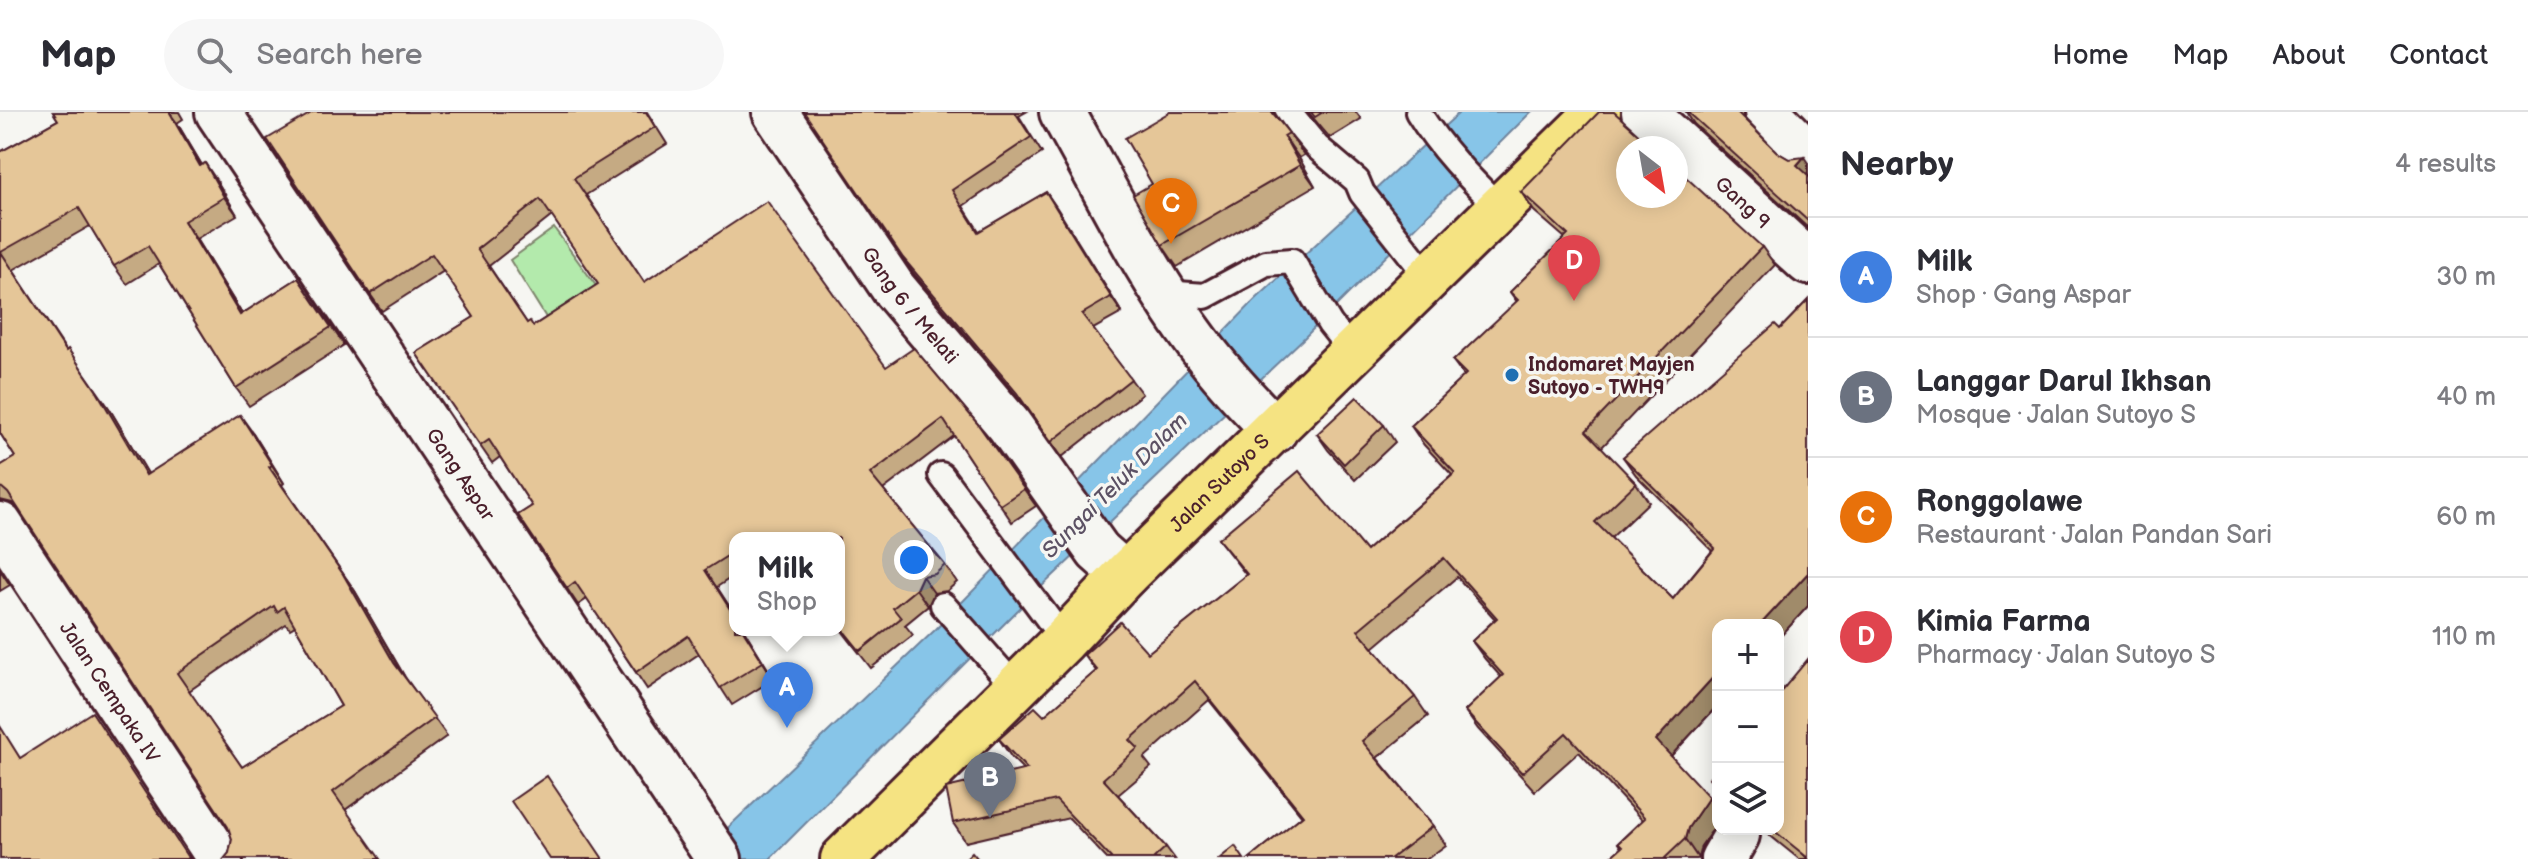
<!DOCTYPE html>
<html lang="en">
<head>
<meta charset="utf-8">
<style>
  body { margin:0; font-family:"Balsamiq Sans",sans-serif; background:#f7f7f7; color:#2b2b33 }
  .controls { position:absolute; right:24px; bottom:24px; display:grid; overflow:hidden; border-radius:16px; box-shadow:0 4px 20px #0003 }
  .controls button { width:72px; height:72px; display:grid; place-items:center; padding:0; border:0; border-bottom:2px solid #e1e1e2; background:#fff; color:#2b2b33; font:40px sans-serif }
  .compass { position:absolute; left:1616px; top:24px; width:72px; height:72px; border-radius:50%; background:#fff; box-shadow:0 4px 20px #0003; rotate:149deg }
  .you { position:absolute; left:914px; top:448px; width:28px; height:28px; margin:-20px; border:6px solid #fff; border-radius:50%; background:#1a73e8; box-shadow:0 0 0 12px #1a73e833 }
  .badge { display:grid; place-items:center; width:52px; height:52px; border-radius:50%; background:#111827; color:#fff; font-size:26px; font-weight:700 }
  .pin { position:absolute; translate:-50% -66px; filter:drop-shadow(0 2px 4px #0008) }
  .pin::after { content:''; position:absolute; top:42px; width:28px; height:24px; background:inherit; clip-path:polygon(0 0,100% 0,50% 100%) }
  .popup { position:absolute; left:729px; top:420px; width:116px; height:104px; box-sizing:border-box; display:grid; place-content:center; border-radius:16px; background:#fff; filter:drop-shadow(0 2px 6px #0005); font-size:26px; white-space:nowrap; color:#7c7c81 }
  .popup b { font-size:30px; color:#2b2b33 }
  .popup::after { content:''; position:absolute; left:50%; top:100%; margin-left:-16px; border:16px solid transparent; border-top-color:#fff }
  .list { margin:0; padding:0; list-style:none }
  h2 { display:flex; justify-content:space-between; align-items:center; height:104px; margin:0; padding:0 32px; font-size:34px }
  h2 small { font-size:26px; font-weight:400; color:#7c7c81 }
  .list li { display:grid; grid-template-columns:52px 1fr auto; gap:24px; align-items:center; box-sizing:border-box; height:120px; padding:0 32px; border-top:2px solid #e1e1e2 }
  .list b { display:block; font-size:30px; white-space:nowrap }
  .list p { margin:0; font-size:26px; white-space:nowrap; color:#7c7c81 }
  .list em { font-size:26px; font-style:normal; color:#7c7c81 }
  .icon { flex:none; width:44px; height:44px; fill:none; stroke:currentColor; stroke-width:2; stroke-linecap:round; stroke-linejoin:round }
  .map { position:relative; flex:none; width:1808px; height:747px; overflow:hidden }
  header { display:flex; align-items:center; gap:48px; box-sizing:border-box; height:112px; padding:0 40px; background:#fff; border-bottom:2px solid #e1e1e2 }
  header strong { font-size:38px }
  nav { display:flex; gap:44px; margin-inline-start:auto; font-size:28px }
  .search { width:560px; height:72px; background:#f7f7f7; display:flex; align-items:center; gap:20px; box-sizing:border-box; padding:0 28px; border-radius:44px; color:#7c7c81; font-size:30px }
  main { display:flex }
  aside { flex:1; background:#fff }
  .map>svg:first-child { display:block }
</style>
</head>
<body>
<header>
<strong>Map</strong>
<div class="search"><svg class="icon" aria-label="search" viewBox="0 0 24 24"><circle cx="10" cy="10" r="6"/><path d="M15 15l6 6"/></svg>Search here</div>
<nav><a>Home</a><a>Map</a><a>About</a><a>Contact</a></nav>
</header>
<main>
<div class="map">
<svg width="1808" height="747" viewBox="0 0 1808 747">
  <rect width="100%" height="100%" fill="#f6f6f2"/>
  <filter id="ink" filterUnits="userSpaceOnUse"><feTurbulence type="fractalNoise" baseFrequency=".0125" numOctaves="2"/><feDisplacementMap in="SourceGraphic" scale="16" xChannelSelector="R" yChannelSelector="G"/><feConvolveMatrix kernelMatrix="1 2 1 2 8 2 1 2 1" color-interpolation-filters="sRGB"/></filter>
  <g filter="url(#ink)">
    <polygon fill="#b3eaac" stroke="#7e846c" stroke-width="2" points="554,116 602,182 552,215 510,148"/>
    <polygon fill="#87c5e8" stroke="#6f839c" stroke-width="2" points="1460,0 1531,0 1304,226 1038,478 770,747 695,747 936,517 1256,187"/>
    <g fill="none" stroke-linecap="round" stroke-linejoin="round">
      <g stroke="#4a1f2b" stroke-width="30">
        <g id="service">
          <polyline points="1288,0 1317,35 1357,69 1362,81 1429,166"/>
          <path d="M1418,0C1440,36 1470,67 1500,96"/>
          <polyline points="1164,181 1205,184 1266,151 1292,149 1330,212 1353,241"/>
          <polyline points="941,363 1064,528"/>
          <polyline points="943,493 1016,576"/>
        </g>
      </g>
      <g stroke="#4a1f2b" stroke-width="50">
        <g id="minor">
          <path id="s1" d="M218,0L719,747"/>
          <path id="s2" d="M775,0L894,177L1009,313L1098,439L1125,463"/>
          <path id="s3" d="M1644,0L1808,150"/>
          <polyline points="1767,0 1808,41"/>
          <path id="s4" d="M0,413L220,747"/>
          <polyline points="1723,747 1737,723"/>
        </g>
      </g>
      <g stroke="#4a1f2b" stroke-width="50">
        <path id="tertiary" d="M1062,0C1106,77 1145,160 1198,231C1221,262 1248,291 1275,318"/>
      </g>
      <g stroke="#4a1f2b" stroke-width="50">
        <g id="trunk">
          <path id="s5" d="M843,747L1064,528L1125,463L1598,0"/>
        </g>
      </g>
      <use href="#service" stroke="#f6f6f2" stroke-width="24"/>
      <use href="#minor" stroke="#f6f6f2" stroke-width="44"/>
      <use href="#tertiary" stroke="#f6f6f2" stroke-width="44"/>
      <use href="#trunk" stroke="#f5e382" stroke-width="44"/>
    </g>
    <g fill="#c5aa83" stroke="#4a1f2b" stroke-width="2" fill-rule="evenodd">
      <path d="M53,0H179L183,7L177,11L202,53L217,69L237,103L196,127L242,202L298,166L344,233L249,294L236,276L159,152L127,172L114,154L90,114L13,158L66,238L109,296L148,362L253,321L284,371L282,373L355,479L405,565L447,624L345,698L229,741L232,727L228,715L19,398L12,391L0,388V354L15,345L0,321V40L58,8ZM286,512L290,517L295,514L341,594L242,655L189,579Z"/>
      <path d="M313,0H647L667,32L586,83L644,170L886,255L977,311L1036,394L1012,410L954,324L883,378L945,453L957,470L947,479L934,481L928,494L905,513L913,523L871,556L839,515V426H735V463L717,475L735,503V518H744L774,567L732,593L699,542L647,577L587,487L578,493L518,403L532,394L500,345L492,351L416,241L474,205L444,159L382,199L370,182ZM552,104L598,172L533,214L527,211L489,154Z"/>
      <polygon points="804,0 1026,0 1019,4 1042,41 963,94 979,119 1046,80 1122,201 1093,217 1142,282 1062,345 1028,297 914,162"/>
      <polygon points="1170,0 1274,0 1304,43 1299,46 1315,74 1177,155 1162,133 1152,72"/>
      <polygon points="1308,0 1356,0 1361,7 1330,26"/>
      <polygon points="1686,0 1743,0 1743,5 1777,40 1789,47 1808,51 1808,116 1694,12"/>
      <polygon points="1521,80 1762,135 1775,153 1601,336 1636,371 1649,390 1611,426 1673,487 1712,439 1636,363 1623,345 1780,217 1808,188 1808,494 1778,527 1778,513 1718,513 1718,593 1671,644 1718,699 1718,710 1701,734 1698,746 1697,747 1608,747 1621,736 1618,731 1642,708 1579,640 1535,679 1478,617 1465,599 1501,565 1485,547 1472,529 1495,507 1457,465 1373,536 1415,585 1428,604 1377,646 1433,714 1446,733 1427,747 1249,747 1302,704 1209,588 1144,646 1151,655 1118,683 1166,735 1175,747 1107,747 1069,706 966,730 953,711 1023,657 1012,646 999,627 1044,604 1096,559 1084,543 1148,541 1246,463 1218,427 1366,439 1452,363 1424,333 1411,314 1464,264 1453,249 1517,190 1510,180 1565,126 1534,99"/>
      <polygon points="1384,313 1395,330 1355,368 1328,338 1317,322"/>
      <polygon points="0,458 10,473 0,479"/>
      <polygon points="1762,717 1778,717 1808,747 1799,747"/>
    </g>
    <g fill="#a08b6a" stroke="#4a1f2b" stroke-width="2">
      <polygon points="169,0 177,11 213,72 200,54"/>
      <polygon points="1284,24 1299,46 1315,74 1300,53"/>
      <polygon points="1804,45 1808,51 1808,68 1797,53"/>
      <polygon points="205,51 217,69 237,103 224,85"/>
      <polygon points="1046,80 1057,96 1122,201 1111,185"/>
      <polygon points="184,109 196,127 253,220 240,203"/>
      <polygon points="68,237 109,296 159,380 146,363"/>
      <polygon points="240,303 253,321 284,371 272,353"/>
      <polygon points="269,355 355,479 407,569 394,551"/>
      <polygon points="705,458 735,503 735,505"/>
      <polygon points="1808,461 1808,494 1778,527 1778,513 1760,513"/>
      <polygon points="922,464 934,481 928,494 916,477"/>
      <polygon points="743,518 744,518 774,567 763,550"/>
      <polygon points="1718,560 1718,593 1669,646 1656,628"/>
      <polygon points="1709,685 1718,699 1718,710 1701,734 1698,746 1685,727 1688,716"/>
    </g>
    <g fill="#e5c698" stroke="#4a1f2b" stroke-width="2" fill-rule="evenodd">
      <path d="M53,0H169L200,54L205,51L224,85L184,109L240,203L298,166L331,215L236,276L148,134L114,154L79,96L1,140L66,239L68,237L96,278L146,363L240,303L272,353L269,355L343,462L394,551L435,606L333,680L380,747H224L229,741L232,727L228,715L8,381L0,374V354L15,345L0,321V40L58,8ZM274,494L277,500L284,495L341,594L242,655L177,561Z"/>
      <path d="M313,0H646L655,15L574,66L644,170L767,89L886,255L914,236L977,311L1024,377L1000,393L943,307L870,362L945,453L935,462L922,464L916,477L893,496L901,506L860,539L839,513V426H770L765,420L756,426H735V439L705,458L735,505V518H743L763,550L720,576L688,524L636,560L575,470L567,476L518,403L532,394L489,328L480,334L416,241L474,205L432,142L370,182L267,27ZM540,87L598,172L533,214L530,209L527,211L477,137Z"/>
      <polygon points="804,0 1015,0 1031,25 952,78 978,120 1046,80 1111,185 1082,202 1131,267 1051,330 1017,281 903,146"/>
      <polygon points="1170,0 1272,0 1289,21 1284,24 1300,53 1162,133 1133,83 1152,72 1125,26"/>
      <polygon points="1311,0 1323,0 1315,5"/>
      <polygon points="1599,0 1614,0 1654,36 1628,36 1628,84 1676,84 1676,56 1762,135 1586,319 1636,371 1595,410 1673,487 1715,436 1623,345 1775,212 1780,217 1808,188 1808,461 1760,513 1718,513 1718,560 1656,628 1709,685 1688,716 1685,727 1664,747 1608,747 1622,735 1618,731 1645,706 1566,621 1522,661 1465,599 1503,563 1472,529 1497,506 1444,446 1358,518 1415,585 1362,629 1433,714 1390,747 1249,747 1303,703 1195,569 1130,628 1138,636 1103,667 1166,735 1153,747 1112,747 1056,688 953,711 946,676 1027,657 999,627 1035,595 1044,604 1097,558 1084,543 1120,510 1148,541 1247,462 1218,427 1299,359 1366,439 1455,361 1411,314 1466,262 1453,249 1518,188 1510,180 1568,123 1521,80"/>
      <polygon points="1688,0 1737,0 1777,40 1789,47 1804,45 1797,53 1808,63 1808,109"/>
      <polygon points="1357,285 1384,313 1344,352 1317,322"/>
      <polygon points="1808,547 1808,746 1772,717 1778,717 1778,583"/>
      <polygon points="92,600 187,744 191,747 0,747 0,614 20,646"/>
      <polygon points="1718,655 1718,674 1709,666"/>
      <polygon points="547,664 603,747 550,747 511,689"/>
      <polygon points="1235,734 1244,747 1219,747"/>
      <polygon points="972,740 978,747 965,747"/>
    </g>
  </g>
  <circle fill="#1f6fb2" stroke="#f6f6f2" stroke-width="3" cx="1512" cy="263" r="8"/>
  <g text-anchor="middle" stroke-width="7" stroke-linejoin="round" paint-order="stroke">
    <g font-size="20" fill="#4a1f2b" stroke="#f6f6f2">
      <text dy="7" stroke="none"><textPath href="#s3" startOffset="134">Gang 9</textPath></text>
      <text dy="7" stroke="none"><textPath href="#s2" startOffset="236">Gang 6 / Melati</textPath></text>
      <text dy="7" stroke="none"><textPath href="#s1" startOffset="436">Gang Aspar</textPath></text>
      <text dy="7" stroke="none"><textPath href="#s5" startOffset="532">Jalan Sutoyo S</textPath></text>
      <text dy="7" stroke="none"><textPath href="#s4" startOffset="200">Jalan Cempaka IV</textPath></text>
    </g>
    <g font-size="20" font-weight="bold" fill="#4a1f2b" stroke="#f6f6f2" text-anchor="start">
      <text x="1528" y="259">Indomaret Mayjen<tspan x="1528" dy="23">Sutoyo - TWH9</tspan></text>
    </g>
    <g font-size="22" font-style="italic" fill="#5c5164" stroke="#f6f6f2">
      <text transform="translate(1114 373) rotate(-45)" y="8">Sungai Teluk Dalam</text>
    </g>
  </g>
</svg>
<div class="controls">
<button>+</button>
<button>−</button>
<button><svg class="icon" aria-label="layers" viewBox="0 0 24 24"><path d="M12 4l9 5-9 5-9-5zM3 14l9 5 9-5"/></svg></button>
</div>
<svg class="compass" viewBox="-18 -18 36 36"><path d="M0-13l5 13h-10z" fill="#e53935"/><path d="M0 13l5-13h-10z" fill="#7c7c81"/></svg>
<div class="you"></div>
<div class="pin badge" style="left:787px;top:616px;background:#3f7fe0">A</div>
<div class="popup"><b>Milk</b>Shop</div>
<div class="pin badge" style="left:990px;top:706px;background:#6b7280">B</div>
<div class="pin badge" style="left:1171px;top:132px;background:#e8710a">C</div>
<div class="pin badge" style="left:1574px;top:189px;background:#e0444e">D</div>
</div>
<aside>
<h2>Nearby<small>4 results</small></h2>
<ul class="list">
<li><span class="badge" style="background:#3f7fe0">A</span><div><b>Milk</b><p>Shop · Gang Aspar</p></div><em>30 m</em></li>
<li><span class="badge" style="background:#6b7280">B</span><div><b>Langgar Darul Ikhsan</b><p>Mosque · Jalan Sutoyo S</p></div><em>40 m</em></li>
<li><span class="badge" style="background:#e8710a">C</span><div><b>Ronggolawe</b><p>Restaurant · Jalan Pandan Sari</p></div><em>60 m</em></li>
<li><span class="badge" style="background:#e0444e">D</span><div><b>Kimia Farma</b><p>Pharmacy · Jalan Sutoyo S</p></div><em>110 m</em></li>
</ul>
</aside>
</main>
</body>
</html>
